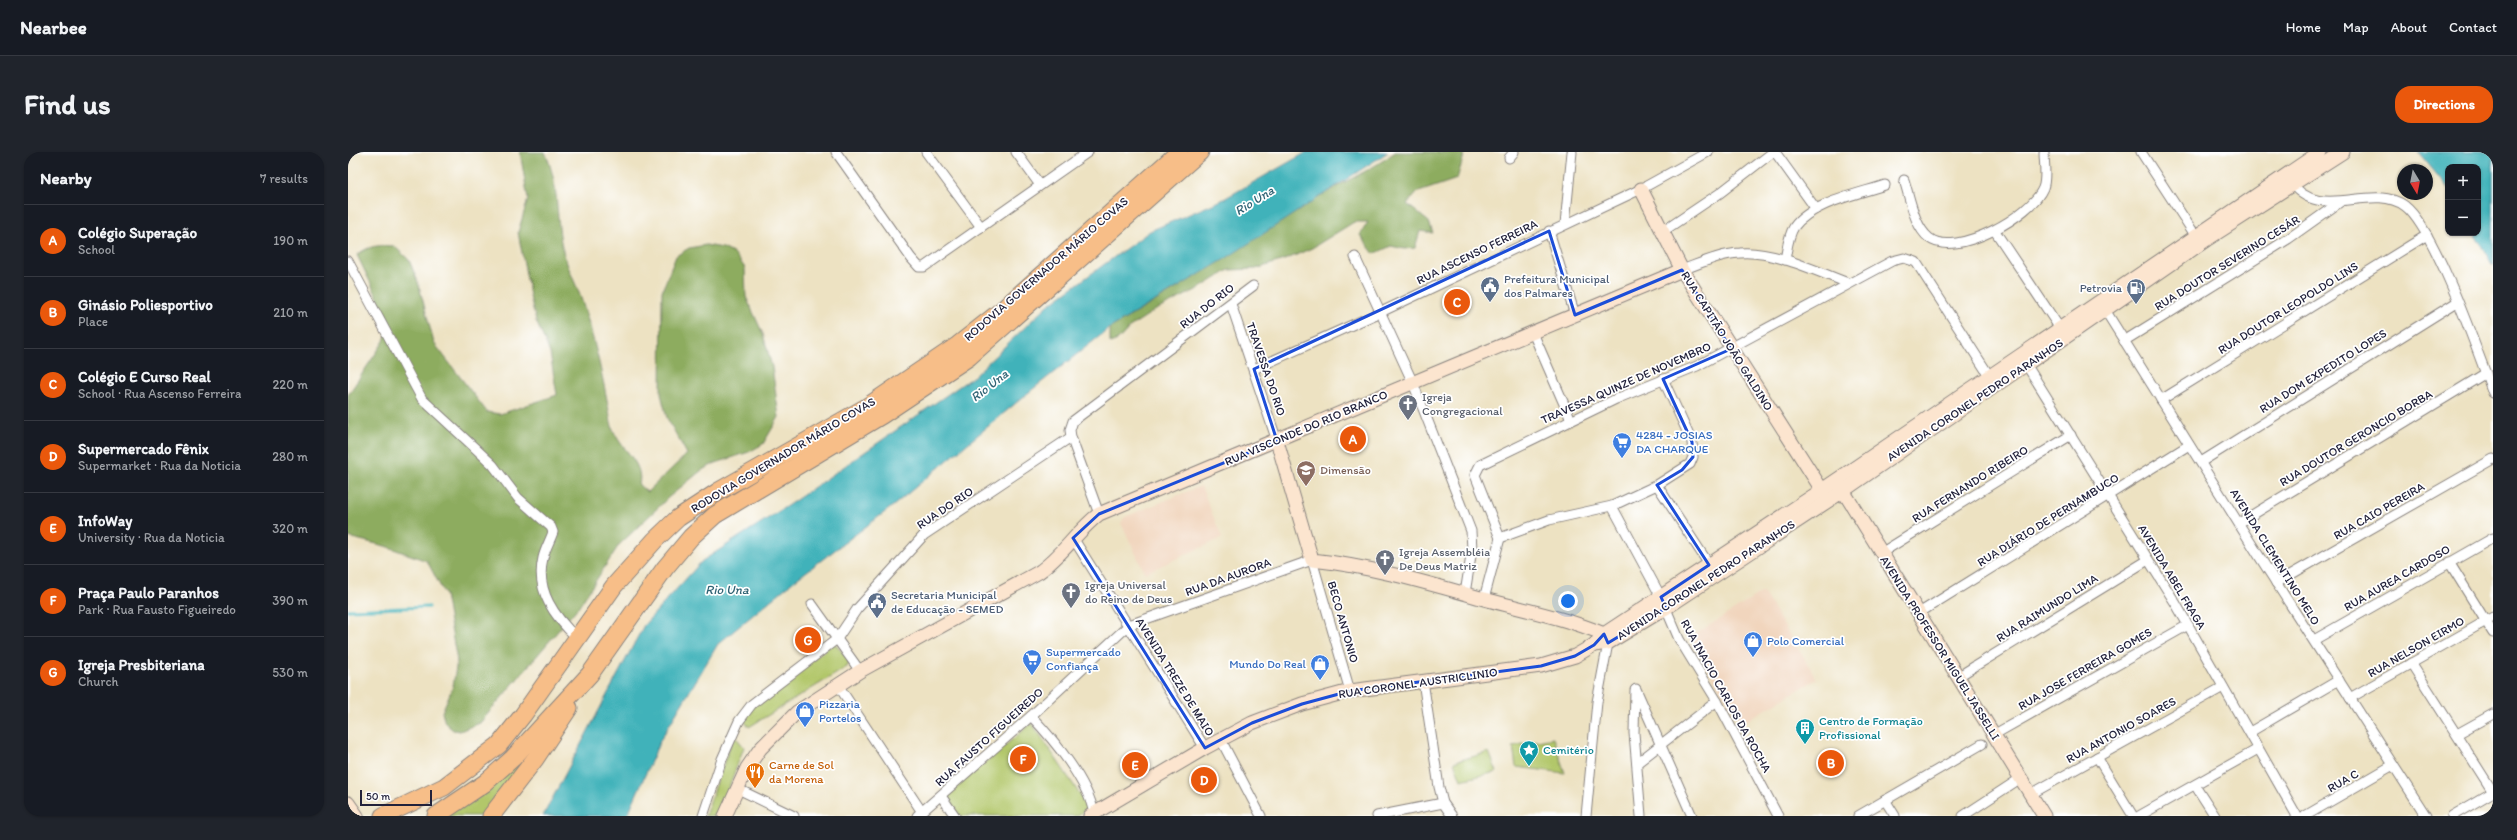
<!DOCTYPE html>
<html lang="en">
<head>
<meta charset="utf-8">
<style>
  body { margin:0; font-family:Itim,sans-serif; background:#20242c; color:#f1f3f6 }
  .controls { position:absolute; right:12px; top:12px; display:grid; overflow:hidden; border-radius:8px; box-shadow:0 1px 3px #0004 }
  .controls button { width:36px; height:36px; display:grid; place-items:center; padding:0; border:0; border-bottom:1px solid #363941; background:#171b24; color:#f1f3f6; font:20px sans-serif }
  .compass { position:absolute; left:2049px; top:12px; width:36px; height:36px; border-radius:50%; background:#171b24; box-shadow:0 1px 3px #0004; rotate:170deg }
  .scale { position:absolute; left:12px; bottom:10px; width:72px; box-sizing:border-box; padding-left:4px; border:2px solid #22223b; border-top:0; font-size:11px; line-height:14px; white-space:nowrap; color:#22223b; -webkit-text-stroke:3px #fff; paint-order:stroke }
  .you { position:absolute; left:1220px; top:449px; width:14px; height:14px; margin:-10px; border:3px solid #fff; border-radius:50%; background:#1a73e8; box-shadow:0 0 0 6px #1a73e833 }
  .badge { display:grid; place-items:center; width:26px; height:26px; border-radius:50%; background:#ea580c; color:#fff; font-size:13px; font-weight:700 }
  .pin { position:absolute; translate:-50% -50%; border:2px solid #fff; box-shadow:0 1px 4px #0006 }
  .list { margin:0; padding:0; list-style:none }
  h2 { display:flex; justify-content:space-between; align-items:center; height:52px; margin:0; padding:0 16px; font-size:17px }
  h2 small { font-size:13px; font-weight:400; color:#9ea1a6 }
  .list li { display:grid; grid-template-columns:26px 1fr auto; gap:12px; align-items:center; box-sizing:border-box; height:72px; padding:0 16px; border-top:1px solid #363941 }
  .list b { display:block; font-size:15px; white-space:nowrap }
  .list p { margin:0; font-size:13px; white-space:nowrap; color:#9ea1a6 }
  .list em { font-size:13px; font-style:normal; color:#9ea1a6 }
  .map { position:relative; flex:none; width:2145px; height:664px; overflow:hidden; border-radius:16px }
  header { display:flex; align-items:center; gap:24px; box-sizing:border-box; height:56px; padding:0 20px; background:#171b24; border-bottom:1px solid #363941 }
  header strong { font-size:19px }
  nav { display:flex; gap:22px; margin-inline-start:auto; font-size:14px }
  .intro { display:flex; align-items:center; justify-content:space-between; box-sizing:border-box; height:96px; padding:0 24px }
  h1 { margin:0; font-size:28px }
  .button { padding:10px 18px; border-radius:16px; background:#ea580c; color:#fff; font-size:14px; font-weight:700 }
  main { display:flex; gap:24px; padding:0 24px }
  aside { flex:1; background:#171b24; border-radius:16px; box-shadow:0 1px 3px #0004 }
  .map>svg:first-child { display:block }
</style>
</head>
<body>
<header>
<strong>Nearbee</strong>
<nav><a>Home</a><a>Map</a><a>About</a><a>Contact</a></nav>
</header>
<div class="intro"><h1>Find us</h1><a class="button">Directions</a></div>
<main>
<aside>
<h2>Nearby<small>7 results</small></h2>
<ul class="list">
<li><span class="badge">A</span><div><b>Colégio Superação</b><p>School</p></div><em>190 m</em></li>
<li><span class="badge">B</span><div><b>Ginásio Poliesportivo</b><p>Place</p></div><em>210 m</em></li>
<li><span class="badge">C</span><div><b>Colégio E Curso Real</b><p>School · Rua Ascenso Ferreira</p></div><em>220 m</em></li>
<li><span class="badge">D</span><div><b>Supermercado Fênix</b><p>Supermarket · Rua da Noticia</p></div><em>280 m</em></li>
<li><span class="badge">E</span><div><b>InfoWay</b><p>University · Rua da Noticia</p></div><em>320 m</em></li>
<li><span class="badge">F</span><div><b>Praça Paulo Paranhos</b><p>Park · Rua Fausto Figueiredo</p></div><em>390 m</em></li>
<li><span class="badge">G</span><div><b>Igreja Presbiteriana</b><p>Church</p></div><em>530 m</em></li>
</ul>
</aside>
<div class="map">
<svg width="2145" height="664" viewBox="0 0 2145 664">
  <rect width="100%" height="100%" fill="#fff"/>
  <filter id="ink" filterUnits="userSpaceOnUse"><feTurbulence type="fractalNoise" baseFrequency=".025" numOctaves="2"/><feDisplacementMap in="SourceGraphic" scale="8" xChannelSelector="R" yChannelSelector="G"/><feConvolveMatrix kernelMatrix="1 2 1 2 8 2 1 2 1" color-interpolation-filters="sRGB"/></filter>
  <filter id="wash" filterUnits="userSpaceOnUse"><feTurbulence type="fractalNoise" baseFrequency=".012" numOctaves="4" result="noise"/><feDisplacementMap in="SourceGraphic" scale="16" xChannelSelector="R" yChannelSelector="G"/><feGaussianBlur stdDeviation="0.9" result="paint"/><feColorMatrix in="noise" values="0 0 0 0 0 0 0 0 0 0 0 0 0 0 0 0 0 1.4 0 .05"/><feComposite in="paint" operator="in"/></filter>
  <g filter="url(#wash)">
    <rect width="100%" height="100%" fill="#ede2c2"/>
    <g fill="#f1d5bd">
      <polygon points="853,334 874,386 797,421 773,371 777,365"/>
      <polygon points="1415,440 1469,527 1393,572 1341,486"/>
    </g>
    <g fill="#b2c76b" stroke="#6a7453">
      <polygon points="486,491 502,509 499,515 401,575 392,564"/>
      <polygon points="217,547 142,664 91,664"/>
      <polygon points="684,571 741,656 728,664 611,664 597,644"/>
      <polygon points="386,583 396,595 370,664 357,664"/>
      <polygon points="1205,586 1217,621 1168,615 1165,594"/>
      <polygon points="1141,600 1149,620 1113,628 1106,610"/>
    </g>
    <g fill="#8dac5f" stroke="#58674d">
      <path d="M172,0H197C212,35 207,60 214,95C218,113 228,131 234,149C247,189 256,229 263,270C268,297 297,307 291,333L299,340L339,302L319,266L313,242L314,139L328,104L341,96L358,93L375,96L387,102L397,116L398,145L415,182L424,215L431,265L415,292L401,300L368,311L354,318L321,345L271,393L232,453L132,571L112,579L105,578L97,571L94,560L105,534L109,509L97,443L79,409L37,394L0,385V243L36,189L42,171L9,103C21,93 32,93 46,94L61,108L70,130L86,191L139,260L152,262L209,243L202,201L188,169L183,149L170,80L180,47Z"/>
      <path d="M1047,0H1117L1109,27L1068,41L1059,52L1081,70L1085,81L1072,79L1067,96L1056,97L1043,94L1026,102L1012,83L1020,70H1006L964,96L939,107L908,117L881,118L852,136L806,159L783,174L770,188L762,191V176C833,135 902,90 971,45C996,29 1024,18 1047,0Z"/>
    </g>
    <g fill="#41b2ba" stroke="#326a7a">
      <polygon points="959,0 1040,0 877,107 762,176 680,241 545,354 446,429 370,492 313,587 279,664 195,664 296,473 354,409 445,350 626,224 699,154 802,79 874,48"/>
      <polygon points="2070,0 2145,0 2145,114 2126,81 2130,81 2130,15 2100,15 2100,36"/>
    </g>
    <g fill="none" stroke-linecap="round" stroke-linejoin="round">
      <polyline stroke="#41b2ba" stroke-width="3" points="0,458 81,455"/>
    </g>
  </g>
  <g filter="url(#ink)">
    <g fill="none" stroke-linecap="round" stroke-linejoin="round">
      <g stroke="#88827e" stroke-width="11">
        <g id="street">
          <polyline points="488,0 563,106 571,115 576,115 740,0"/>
          <polyline points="578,0 633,75"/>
          <polyline points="668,0 692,33"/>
          <polyline points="1427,0 1468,57"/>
          <polyline points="1793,0 1851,89"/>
          <polyline points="1161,6 1166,0"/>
          <path d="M1556,28C1562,46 1566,74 1581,86C1608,107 1684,63 1695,36C1699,26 1696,11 1696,0"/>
          <path d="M1941,28C1971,73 2022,29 2057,54C2087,77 2130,201 2145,241"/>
          <polyline points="1217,72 1224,0"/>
          <polyline points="1201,79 1227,163"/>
          <polyline points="1647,79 1715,181"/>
          <polyline points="1314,80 1372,41 1425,0"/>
          <polyline points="1007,105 1065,231 1123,379 1124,398 1117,441"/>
          <path d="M1437,108C1439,98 1440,84 1446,75C1463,51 1510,42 1537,33"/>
          <path d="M0,109L74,247L127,296L145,313L170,346L203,375L205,380C202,389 197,397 195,406C187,439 207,465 229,486"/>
          <path d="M1334,118C1353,111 1372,102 1392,101C1425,98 1470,120 1500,131"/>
          <polyline points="883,152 929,289"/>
          <polyline points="1757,158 1911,404 2078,664"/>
          <polyline points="1185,181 1223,268"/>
          <polyline points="1776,189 1940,87 1992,50"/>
          <polyline points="1676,209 1828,452 1949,664"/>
          <polyline points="906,217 1033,160 1293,37 1360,0"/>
          <polyline points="1813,248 2079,83"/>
          <polyline points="1853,310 2109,150"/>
          <polyline points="1309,333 1364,417"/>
          <polyline points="1264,354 1313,445 1331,487 1369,549 1430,664"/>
          <polyline points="751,362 723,285 722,278 725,269 905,134"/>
          <polyline points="1891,371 2138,221"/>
          <polyline points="725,386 857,596"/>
          <polyline points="1152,386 1201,368 1264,354 1309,333 1342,312 1345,305 1344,290 1315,227"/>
          <polyline points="1533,401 1723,283"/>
          <polyline points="2101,410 2145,481"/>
          <polyline points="1928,431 2145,307"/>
          <polyline points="1136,447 1152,386 1127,323 1132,313 1268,247 1349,214 1544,109 1556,106 1568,110 1644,228"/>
          <polyline points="464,452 512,519"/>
          <polyline points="1571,461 1841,293"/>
          <polyline points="1966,488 2145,386"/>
          <polyline points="2063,511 2145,640"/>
          <polyline points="1611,524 1800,408"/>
          <polyline points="1075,529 1091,635 1095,651 1104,664"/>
          <polyline points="490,533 574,660"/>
          <polyline points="1288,537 1344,664"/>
          <polyline points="1287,538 1286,581 1293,664"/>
          <polyline points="2002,546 2145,465"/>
          <path d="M683,564C706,588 740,629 746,662"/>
          <polyline points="1902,580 1991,528"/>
          <polyline points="1647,582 1840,473"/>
          <polyline points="2109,582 2145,562"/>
          <polyline points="873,588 913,664"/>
          <polyline points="1749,605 1785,664"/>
          <polyline points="1289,611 1369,549"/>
          <polyline points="1847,633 1867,664"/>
          <polyline points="390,637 446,664"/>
          <polyline points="1683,642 1875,535"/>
          <polyline points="593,644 607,664"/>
          <polyline points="1537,648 1547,664"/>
          <polyline points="355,664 374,607 391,569 404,552 489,487 509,457 576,383 723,285"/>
          <polyline points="569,664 683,564 781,473 964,408 1002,539"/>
          <polyline points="1029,664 1095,651"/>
          <polyline points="1238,664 1249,550 1260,491"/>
          <polyline points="1510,664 1634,592"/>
          <polyline points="1615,664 1673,626"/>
          <polyline points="1791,664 1910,597"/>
          <polyline points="1957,664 2045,613"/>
          <polyline points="2104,664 2145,640"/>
        </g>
      </g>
      <g stroke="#88827e" stroke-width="15">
        <g id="secondary">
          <polyline points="1293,37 1334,118 1474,338"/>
          <path d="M929,289L964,408C1022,414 1080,431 1136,447C1177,458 1217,466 1256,482"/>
          <polyline points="1491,332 1696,664"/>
          <polyline points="1246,493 1256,482 1474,338 1972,0"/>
          <polyline points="0,651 9,664"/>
          <path d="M377,664L399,616L412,597L449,560L512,519L691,420C714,404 729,379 751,362L1334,118"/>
          <polyline points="742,664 857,596 904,571 954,552 1002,539 1193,514 1227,504 1246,493 1260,491 1318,456 1495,339 1858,88 1995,0"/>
        </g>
      </g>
      <g stroke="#88827e" stroke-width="19">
        <g id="highway">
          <polyline points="35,664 96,635 151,593 175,563 266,434 307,388 330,366 371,339 517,256 610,193 653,159 831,0"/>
          <polyline points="88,664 137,631 165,606 242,522 317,416 343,385 367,363 534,263 621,205 852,0"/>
          <polyline points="143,664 187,607 221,556"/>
        </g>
      </g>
      <use href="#street" stroke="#fff" stroke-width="9"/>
      <use href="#secondary" stroke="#fce5cf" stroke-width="13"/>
      <use href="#highway" stroke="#f7be88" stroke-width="17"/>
    </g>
  </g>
  <path fill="none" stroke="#1d4ed8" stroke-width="3" stroke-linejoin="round" d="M1201,79L1227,163L1334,118L1383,197L1315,227L1344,290L1345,305L1334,318L1309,333L1361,413L1313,445L1318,456L1260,491L1256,482L1246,493L1227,504L1193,514L1002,539L954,552L904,571L857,596L725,386L751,362L929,289L906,217Z"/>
  <defs>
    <g id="civic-pin" transform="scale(1)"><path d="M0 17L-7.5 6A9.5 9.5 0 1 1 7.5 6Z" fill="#5c6f8a" stroke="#fff"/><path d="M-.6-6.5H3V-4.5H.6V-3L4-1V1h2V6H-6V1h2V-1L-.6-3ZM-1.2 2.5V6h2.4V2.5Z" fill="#fff"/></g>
    <g id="fuel-pin" transform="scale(1)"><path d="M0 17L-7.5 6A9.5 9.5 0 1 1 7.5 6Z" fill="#5c6f8a" stroke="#fff"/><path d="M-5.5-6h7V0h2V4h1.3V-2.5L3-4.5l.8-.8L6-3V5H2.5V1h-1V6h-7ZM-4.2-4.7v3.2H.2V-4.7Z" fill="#fff"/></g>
    <g id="church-pin" transform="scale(1)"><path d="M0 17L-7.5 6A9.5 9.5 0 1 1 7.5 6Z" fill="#6b7280" stroke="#fff"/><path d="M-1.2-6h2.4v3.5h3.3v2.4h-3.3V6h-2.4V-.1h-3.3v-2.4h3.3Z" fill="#fff"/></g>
    <g id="supermarket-pin" transform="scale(1)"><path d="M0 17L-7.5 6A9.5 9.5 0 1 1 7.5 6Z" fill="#3f7fe0" stroke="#fff"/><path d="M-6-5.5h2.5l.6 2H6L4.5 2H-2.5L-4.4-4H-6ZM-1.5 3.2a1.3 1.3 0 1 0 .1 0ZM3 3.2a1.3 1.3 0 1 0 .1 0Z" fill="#fff"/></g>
    <g id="school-pin" transform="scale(1)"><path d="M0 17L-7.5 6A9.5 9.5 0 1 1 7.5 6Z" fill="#8d6e63" stroke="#fff"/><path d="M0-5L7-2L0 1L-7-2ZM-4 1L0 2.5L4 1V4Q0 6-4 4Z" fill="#fff"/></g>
    <g id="shop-pin" transform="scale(1)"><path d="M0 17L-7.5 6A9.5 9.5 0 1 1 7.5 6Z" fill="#3f7fe0" stroke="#fff"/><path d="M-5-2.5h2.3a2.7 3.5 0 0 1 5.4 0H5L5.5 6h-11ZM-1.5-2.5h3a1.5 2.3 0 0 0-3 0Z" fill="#fff"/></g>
    <g id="building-pin" transform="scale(1)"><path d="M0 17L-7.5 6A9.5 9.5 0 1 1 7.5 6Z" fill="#0f9aa8" stroke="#fff"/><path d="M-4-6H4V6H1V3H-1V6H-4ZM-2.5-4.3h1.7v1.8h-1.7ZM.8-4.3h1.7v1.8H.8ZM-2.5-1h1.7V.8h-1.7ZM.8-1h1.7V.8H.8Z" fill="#fff"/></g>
    <g id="sight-pin" transform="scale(1)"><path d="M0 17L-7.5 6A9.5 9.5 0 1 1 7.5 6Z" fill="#0f9aa8" stroke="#fff"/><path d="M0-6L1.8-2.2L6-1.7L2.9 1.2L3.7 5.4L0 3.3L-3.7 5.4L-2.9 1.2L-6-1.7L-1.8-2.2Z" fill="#fff"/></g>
    <g id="restaurant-pin" transform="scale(1)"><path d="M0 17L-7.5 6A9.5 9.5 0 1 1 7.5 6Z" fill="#e8710a" stroke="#fff"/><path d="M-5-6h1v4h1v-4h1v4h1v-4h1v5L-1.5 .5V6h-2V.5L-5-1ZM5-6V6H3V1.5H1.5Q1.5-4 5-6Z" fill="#fff"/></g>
  </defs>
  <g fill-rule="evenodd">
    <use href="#civic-pin" x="1142" y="134"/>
    <use href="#fuel-pin" x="1788" y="136"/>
    <use href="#church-pin" x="1060" y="252"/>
    <use href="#supermarket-pin" x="1274" y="290"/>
    <use href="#school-pin" x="958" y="318"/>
    <use href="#church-pin" x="1037" y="407"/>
    <use href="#church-pin" x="723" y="440"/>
    <use href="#civic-pin" x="529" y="450"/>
    <use href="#shop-pin" x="1405" y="489"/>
    <use href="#supermarket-pin" x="684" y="507"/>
    <use href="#shop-pin" x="972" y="512"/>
    <use href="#shop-pin" x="457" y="559"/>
    <use href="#building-pin" x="1457" y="576"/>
    <use href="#sight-pin" x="1181" y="598"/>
    <use href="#restaurant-pin" x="407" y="620"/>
  </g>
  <g text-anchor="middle" stroke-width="3.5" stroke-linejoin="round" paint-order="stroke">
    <g font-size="12" fill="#22223b" stroke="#fff">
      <text transform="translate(1129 100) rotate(-26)" y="4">RUA ASCENSO FERREIRA</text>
      <text transform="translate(1879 111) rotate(-32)" y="4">RUA DOUTOR SEVERINO CESÁR</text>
      <text transform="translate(698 117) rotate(-41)" y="4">RODOVIA GOVERNADOR MÁRIO COVAS</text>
      <text transform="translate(859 154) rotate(-38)" y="4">RUA DO RIO</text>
      <text transform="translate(1940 156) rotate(-32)" y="4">RUA DOUTOR LEOPOLDO LINS</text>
      <text transform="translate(1379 189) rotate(58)" y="4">RUA CAPITÃO JOÃO GALDINO</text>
      <text transform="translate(918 217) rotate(71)" y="4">TRAVESSA DO RIO</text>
      <text transform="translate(1975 219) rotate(-32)" y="4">RUA DOM EXPEDITO LOPES</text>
      <text transform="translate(1278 231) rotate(-24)" y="4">TRAVESSA QUINZE DE NOVEMBRO</text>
      <text transform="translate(1627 248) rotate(-34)" y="4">AVENIDA CORONEL PEDRO PARANHOS</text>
      <text transform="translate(958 276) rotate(-23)" y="4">RUA VISCONDE DO RIO BRANCO</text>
      <text transform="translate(2008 286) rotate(-31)" y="4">RUA DOUTOR GERONCIO BORBA</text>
      <text transform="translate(435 303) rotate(-31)" y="4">RODOVIA GOVERNADOR MÁRIO COVAS</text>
      <text transform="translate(1622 332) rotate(-32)" y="4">RUA FERNANDO RIBEIRO</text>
      <text transform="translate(597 356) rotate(-34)" y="4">RUA DO RIO</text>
      <text transform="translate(2031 359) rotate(-30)" y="4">RUA CAIO PEREIRA</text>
      <text transform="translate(1700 368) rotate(-32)" y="4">RUA DIÁRIO DE PERNAMBUCO</text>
      <text transform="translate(1927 405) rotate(58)" y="4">AVENIDA CLEMENTINO MELO</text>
      <text transform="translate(880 425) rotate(-20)" y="4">RUA DA AURORA</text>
      <text transform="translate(1824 425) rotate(59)" y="4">AVENIDA ABEL FRAGA</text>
      <text transform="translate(2049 426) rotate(-30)" y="4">RUA AUREA CARDOSO</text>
      <text transform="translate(1358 428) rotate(-33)" y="4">AVENIDA CORONEL PEDRO PARANHOS</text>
      <text transform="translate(1699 456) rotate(-32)" y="4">RUA RAIMUNDO LIMA</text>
      <text transform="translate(995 470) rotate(74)" y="4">BECO ANTONIO</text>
      <text transform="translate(2068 495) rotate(-30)" y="4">RUA NELSON EIRMO</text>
      <text transform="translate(1592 496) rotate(58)" y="4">AVENIDA PROFESSOR MIGUEL JASSELLI</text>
      <text transform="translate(1737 517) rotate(-30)" y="4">RUA JOSE FERREIRA GOMES</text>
      <text transform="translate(827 525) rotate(58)" y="4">AVENIDA TREZE DE MAIO</text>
      <text transform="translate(1070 531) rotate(-8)" y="4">RUA CORONEL AUSTRICLINIO</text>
      <text transform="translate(1378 544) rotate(61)" y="4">RUA INACIO CARLOS DA ROCHA</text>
      <text transform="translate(1773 578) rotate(-29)" y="4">RUA ANTONIO SOARES</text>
      <text transform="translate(641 585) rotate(-42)" y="4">RUA FAUSTO FIGUEIREDO</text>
      <text transform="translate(1995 629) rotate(-30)" y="4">RUA C</text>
    </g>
    <g font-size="12" fill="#4e5e75" stroke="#fff" text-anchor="start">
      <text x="1156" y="131">Prefeitura Municipal<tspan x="1156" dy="14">dos Palmares</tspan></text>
      <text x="1774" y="140" text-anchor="end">Petrovia</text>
      <text x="543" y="447">Secretaria Municipal<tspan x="543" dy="14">de Educação - SEMED</tspan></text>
    </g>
    <g font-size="12" fill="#5b616d" stroke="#fff" text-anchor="start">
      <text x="1074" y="249">Igreja<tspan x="1074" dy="14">Congregacional</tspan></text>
      <text x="1051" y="404">Igreja Assembléia<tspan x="1051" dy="14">De Deus Matriz</tspan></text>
      <text x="737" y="437">Igreja Universal<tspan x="737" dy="14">do Reino de Deus</tspan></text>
    </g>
    <g font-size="12" fill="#366cbe" stroke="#fff" text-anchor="start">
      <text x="1288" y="287">4284 - JOSIAS<tspan x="1288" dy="14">DA CHARQUE</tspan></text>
      <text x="1419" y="493">Polo Comercial</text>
      <text x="698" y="504">Supermercado<tspan x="698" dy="14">Confiança</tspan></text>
      <text x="958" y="516" text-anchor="end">Mundo Do Real</text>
      <text x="471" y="556">Pizzaria<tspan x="471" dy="14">Portelos</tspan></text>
    </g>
    <g font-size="12" fill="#785e54" stroke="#fff" text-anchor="start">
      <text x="972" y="322">Dimensão</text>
    </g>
    <g font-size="12" fill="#0d838f" stroke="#fff" text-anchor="start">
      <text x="1471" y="573">Centro de Formação<tspan x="1471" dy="14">Profissional</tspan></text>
      <text x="1195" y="602">Cemitério</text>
    </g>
    <g font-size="12" fill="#c56008" stroke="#fff" text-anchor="start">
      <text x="421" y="617">Carne de Sol<tspan x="421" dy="14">da Morena</tspan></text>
    </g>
    <g font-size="13" font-style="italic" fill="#306374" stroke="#fff">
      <text transform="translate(906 48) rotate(-32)" y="5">Rio Una</text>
      <text transform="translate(641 233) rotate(-38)" y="5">Rio Una</text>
      <text x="379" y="442">Rio Una</text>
    </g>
  </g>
</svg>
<div class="controls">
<button>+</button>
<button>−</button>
</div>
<svg class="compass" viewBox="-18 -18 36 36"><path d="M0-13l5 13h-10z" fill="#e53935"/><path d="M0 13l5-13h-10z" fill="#9ea1a6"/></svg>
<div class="scale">50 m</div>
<div class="you"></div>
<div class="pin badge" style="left:1005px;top:287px">A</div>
<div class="pin badge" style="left:1483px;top:611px">B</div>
<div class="pin badge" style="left:1109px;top:150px">C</div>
<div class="pin badge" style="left:856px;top:628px">D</div>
<div class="pin badge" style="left:787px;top:613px">E</div>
<div class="pin badge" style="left:675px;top:607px">F</div>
<div class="pin badge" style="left:460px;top:488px">G</div>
</div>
</main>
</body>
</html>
